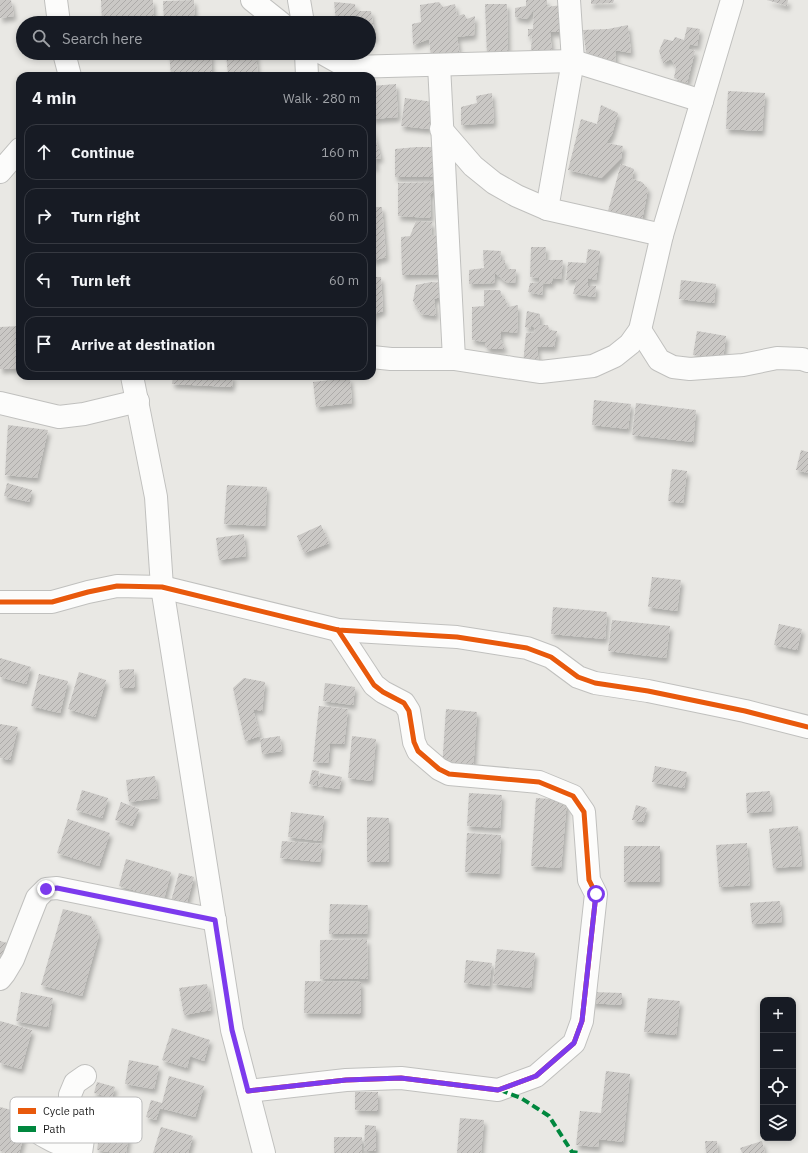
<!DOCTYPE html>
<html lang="en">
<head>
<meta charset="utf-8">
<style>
  body { margin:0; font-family:"IBM Plex Sans",sans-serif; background:#242831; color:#f1f3f6 }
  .controls { position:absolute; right:12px; bottom:12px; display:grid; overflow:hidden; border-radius:8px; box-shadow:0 2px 6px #0003 }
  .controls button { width:36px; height:36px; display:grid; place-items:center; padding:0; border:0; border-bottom:1px solid #363941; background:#171b24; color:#f1f3f6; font:20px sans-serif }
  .stop { position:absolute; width:12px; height:12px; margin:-9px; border:3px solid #7c3aed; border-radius:50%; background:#fff }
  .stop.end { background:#7c3aed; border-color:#fff; box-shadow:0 1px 4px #0008 }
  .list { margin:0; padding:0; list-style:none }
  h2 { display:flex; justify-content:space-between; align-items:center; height:52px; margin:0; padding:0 16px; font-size:17px }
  h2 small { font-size:13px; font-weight:400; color:#9ea1a6 }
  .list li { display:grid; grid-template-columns:26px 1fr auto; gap:12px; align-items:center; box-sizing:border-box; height:56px; margin:0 8px 8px; padding:0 8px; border:1px solid #363941; border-radius:12px }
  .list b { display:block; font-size:15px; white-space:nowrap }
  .list em { font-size:13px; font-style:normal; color:#9ea1a6 }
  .icon { flex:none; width:22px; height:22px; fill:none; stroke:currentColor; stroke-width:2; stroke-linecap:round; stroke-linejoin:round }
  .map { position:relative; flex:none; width:808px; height:1153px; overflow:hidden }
  .search { position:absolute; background:#171b24; box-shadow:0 2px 6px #0003; left:16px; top:16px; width:360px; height:44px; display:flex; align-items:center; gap:10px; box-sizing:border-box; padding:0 14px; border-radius:22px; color:#9ea1a6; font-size:15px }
  .panel { position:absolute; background:#171b24; box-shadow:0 2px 6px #0003; left:16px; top:72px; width:360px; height:308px; border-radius:12px }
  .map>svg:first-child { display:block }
</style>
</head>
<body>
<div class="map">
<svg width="808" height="1153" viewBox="0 0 808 1153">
  <defs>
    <pattern id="building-hatch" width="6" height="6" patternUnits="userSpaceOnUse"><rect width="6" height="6" fill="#cac8c5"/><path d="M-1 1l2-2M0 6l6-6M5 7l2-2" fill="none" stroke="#adaba9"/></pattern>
    <filter id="shadow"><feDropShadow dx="2.5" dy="4.5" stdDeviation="2" flood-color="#0004"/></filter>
  </defs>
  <rect width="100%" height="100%" fill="#e9e8e4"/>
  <g fill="url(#building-hatch)" filter="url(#shadow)">
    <polygon points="0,0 11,0 14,16 0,18"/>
    <polygon points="101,0 153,0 154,23 102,23"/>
    <polygon points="194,0 195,23 164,23 163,1"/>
    <polygon points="526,0 547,0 547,7 561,5 561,32 550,32 552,51 531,50 532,35 528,37 528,29 533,29 534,9 527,19 515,17 515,8 526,6"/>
    <polygon points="591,0 614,0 613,3 591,4"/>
    <polygon points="767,0 788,0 787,6"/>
    <polygon points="334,2 355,4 356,11 371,11 375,38 369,39 369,23 329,23 329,22 336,21"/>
    <polygon points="439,2 443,7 455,4 457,16 464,14 467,19 475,16 474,35 457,37 460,56 431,57 429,39 413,45 412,24 421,22 420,5"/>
    <polygon points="485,4 507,4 508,57 487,57"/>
    <polygon points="628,25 631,53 615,50 616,62 587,58 583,30 608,29"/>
    <polygon points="687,27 700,29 697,46 690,44 688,49 695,51 687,83 674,78 676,67 671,59 663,63 659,51 664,39 673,41 675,37 684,40"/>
    <polygon points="169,53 211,53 212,72 218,72 218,76 171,76"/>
    <polygon points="226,53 256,53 258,76 228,76"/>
    <polygon points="396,84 398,117 372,119 372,86"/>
    <polygon points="728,91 765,93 762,131 726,129"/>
    <polygon points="492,93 494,123 461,125 461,107 477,103 476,96"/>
    <polygon points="405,98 433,102 429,129 401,126"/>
    <polygon points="601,105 618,113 612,134 606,143 623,146 621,159 602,178 568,170 581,119 597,124"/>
    <polygon points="372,127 381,158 375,159 376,167 372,167"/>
    <polygon points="417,147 438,147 441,177 395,177 395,149"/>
    <polygon points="621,164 634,169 632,179 642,182 648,189 642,220 608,211"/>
    <polygon points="441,182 430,195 431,218 398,216 398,183"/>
    <polygon points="372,207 382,207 386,257 372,261"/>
    <polygon points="416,221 432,222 431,235 445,236 447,274 402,275 401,237 410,236"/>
    <polygon points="531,247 546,247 545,260 563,260 561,279 553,278 551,284 543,283 542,295 528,292 530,283 539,283 539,278 530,277"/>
    <polygon points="588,249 600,251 596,280 588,278 588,286 596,286 595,297 573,294 577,279 566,280 568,262 586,263"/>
    <polygon points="483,250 501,251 500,260 505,260 505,269 516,269 515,283 506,282 495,273 494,283 469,284 469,270 484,268"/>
    <polygon points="372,277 381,277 383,311 374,314 373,321 372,321"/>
    <polygon points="681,280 716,284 714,303 679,299"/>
    <polygon points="431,282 448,283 449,294 434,299 436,316 421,314 413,301 416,285"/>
    <polygon points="484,290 500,290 502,296 505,299 508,307 518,305 517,333 501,331 500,338 505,349 487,349 485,342 472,340 472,307 484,306"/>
    <polygon points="527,311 540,314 540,325 548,325 549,330 557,331 554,347 537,347 539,365 523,364 526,333 534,333 535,328 531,325 530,329 525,327"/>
    <polygon points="20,326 20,368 0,369 0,327"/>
    <polygon points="697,331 726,336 723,359 693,355"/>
    <polygon points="173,376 233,376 232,387 172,384"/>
    <polygon points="350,378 352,403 316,407 313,382"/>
    <polygon points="594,400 631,404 628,429 592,425"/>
    <polygon points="636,403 696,410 693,442 632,435"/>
    <polygon points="8,425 48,430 37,478 5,475"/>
    <polygon points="801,450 808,452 808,473 796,470"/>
    <polygon points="672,469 687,471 683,503 668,501"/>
    <polygon points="7,483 32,490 29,502 4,496"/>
    <polygon points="227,485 267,487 265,526 224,524"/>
    <polygon points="321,525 329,543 304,553 297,536"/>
    <polygon points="244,534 246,556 219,560 216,538"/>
    <polygon points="652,577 681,580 677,611 648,607"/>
    <polygon points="553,607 607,612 605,639 551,634"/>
    <polygon points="612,620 670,626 666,658 608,651"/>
    <polygon points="779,624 802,629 797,650 774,645"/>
    <polygon points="0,658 31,667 26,684 0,677"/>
    <polygon points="134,669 135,688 120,688 119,670"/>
    <polygon points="79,672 106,680 95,717 68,709"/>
    <polygon points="39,674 68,681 60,713 31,706"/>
    <polygon points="244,678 265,682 262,711 253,709 260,736 245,741 233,688"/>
    <polygon points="325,683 355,687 353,705 323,701"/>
    <polygon points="319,706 348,709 344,744 330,743 328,763 313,762"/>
    <polygon points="446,709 477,712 473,770 442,768"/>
    <polygon points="0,724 18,727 10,760 0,758"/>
    <polygon points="280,736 282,751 262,754 260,739"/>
    <polygon points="352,736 376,739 372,781 348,778"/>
    <polygon points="655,766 687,772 684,788 652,782"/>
    <polygon points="312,770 319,771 316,786 309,784"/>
    <polygon points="320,773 342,777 339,789 318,786"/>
    <polygon points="155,776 158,798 129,802 126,780"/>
    <polygon points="82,790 108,798 102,818 76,810"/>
    <polygon points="770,791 772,811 747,813 746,793"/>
    <polygon points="469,793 502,795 500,828 467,826"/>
    <polygon points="536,798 567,800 561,868 531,866"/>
    <polygon points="121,802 139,809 132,826 115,820"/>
    <polygon points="636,805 647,808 643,822 632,820"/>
    <polygon points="291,812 324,816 321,841 288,837"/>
    <polygon points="367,817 389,818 389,862 367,862"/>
    <polygon points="68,819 110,833 99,866 57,853"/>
    <polygon points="798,826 802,866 773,868 769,829"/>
    <polygon points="467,833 501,835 499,874 465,872"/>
    <polygon points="282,841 322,844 320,862 280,858"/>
    <polygon points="747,843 750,885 719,887 716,845"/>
    <rect x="624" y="846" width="36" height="36"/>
    <polygon points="126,859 171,872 164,899 119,886"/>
    <polygon points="179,873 194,877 186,906 171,901"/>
    <polygon points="780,901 782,922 752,924 750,903"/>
    <polygon points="330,904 368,905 367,934 329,934"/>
    <polygon points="63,909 91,916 99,935 82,996 41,985"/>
    <polygon points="367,939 368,979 320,979 320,940"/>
    <polygon points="0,941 11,944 0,965"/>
    <polygon points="497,949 535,953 531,988 493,984"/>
    <polygon points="466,960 492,963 489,986 464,983"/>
    <polygon points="305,981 361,982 361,1014 304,1013"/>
    <polygon points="207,984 211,1010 184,1015 179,988"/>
    <polygon points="21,992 53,998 48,1027 16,1021"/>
    <polygon points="592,992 622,993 622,1005 591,1003"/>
    <polygon points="648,998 680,1001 676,1035 644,1032"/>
    <polygon points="0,1021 32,1030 21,1069 0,1063"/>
    <polygon points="172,1028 210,1040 204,1061 190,1056 187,1068 162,1060"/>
    <polygon points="129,1060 159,1066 154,1089 125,1084"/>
    <polygon points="606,1071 630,1074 623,1142 599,1139 598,1147 576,1145 580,1111 601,1113"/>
    <polygon points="169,1076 204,1086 195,1117 160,1108 156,1120 146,1117 151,1100 162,1103"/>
    <polygon points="97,1082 115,1087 112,1098 94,1093"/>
    <polygon points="355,1092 378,1092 378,1111 355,1110"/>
    <polygon points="0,1107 30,1115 19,1153 6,1153 0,1151"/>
    <polygon points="460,1118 484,1120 481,1153 457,1153"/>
    <polygon points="101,1124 130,1128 126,1153 115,1153 97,1150"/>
    <polygon points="365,1125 376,1126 376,1151 364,1151"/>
    <polygon points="161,1127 193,1136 188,1153 153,1153"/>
    <rect x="334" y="1137" width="28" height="16"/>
    <polygon points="705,1141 717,1141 718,1153 706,1153"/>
    <polygon points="762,1141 765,1153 742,1153 740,1148"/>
  </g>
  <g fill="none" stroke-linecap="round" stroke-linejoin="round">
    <g stroke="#c0c0be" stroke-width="24">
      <g id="minor">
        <polyline points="56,0 59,23"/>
        <polyline points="252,0 281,23"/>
        <polyline points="299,0 303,23"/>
        <polyline points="64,53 70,76"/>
        <polyline points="306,53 307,76"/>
        <polyline points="322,53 338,62 350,67 573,61 702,101"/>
        <polyline points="439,65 454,359"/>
        <polyline points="441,129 473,166 494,183 517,196 547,209 662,235"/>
        <polyline points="0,172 20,149"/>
        <polyline points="547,209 573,61 569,0"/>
        <polyline points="640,330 659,360 673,367 690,369 743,365 777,358 802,359 808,361"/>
        <polyline points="372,357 391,359 454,359 513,368 541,372 593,366 615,356 630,344 640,330 662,235 732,0"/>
        <polyline points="132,376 156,497 162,587 232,1030 264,1153"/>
        <polyline points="0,403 59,417 84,414 138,401"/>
        <polyline points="0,602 52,602 88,592 117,586 162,587 338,630 457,637 527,648 551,657 578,677 595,683 648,691 745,711 808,727"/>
        <polyline points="0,979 4,974 13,959 37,898 46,889 57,888 215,920"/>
        <polyline points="248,1091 346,1080 401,1078 498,1090 536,1076 574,1043 582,1021 596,894 589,880 584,812 573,796 539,782 449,774 439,769 418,751 414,742 409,711 404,703 383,692 374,685 338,630"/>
        <path d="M33,1129C49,1141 63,1145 81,1152"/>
        <polyline points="81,1153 83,1139 77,1130 70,1110 70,1095 75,1083 85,1076"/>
      </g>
    </g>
    <use href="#minor" stroke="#fcfcfb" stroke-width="22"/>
    <polyline stroke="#00873e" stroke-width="4" stroke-dasharray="8 4" stroke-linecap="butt" points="500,1090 521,1098 549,1116 572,1152 579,1153"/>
    <g stroke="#fff" stroke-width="8">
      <g id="cycleway">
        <polyline points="0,602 52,602 88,592 117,586 162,587 338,630 457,637 527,648 551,657 578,677 595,683 648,691 745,711 808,727"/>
        <polyline points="248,1091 346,1080 401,1078 498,1090 536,1076 574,1043 582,1021 596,894 589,880 584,812 573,796 539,782 449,774 439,769 418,751 414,742 409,711 404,703 383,692 374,685 338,630"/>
      </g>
    </g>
    <use href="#cycleway" stroke="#e8590c" stroke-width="5"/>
  </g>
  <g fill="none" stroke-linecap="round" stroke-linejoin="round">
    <polyline stroke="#7c3aed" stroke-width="5" points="46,889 57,888 215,920 232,1030 248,1091 346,1080 401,1078 498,1090 536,1076 574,1043 582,1021 596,894"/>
  </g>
  <rect x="10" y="1097" width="132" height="46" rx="6" fill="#fff" stroke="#bbb" stroke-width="1"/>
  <rect x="18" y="1108" width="18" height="6" fill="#e8590c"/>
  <rect x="18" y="1126" width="18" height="6" fill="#00873e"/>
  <g font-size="11" fill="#1b1b1b">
    <text x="43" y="1115">Cycle path</text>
    <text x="43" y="1133">Path</text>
  </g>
</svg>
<div class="controls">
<button>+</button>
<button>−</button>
<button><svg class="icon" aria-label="locate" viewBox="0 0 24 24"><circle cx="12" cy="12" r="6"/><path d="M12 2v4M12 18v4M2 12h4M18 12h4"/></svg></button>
<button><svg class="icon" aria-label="layers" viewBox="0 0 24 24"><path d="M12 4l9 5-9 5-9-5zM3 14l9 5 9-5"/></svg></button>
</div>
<div class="stop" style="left:596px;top:894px"></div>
<div class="stop end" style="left:46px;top:889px"></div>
<div class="search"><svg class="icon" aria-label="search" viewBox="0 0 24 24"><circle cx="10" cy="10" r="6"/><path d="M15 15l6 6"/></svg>Search here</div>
<section class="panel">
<h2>4 min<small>Walk · 280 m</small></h2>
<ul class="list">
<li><svg class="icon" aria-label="ahead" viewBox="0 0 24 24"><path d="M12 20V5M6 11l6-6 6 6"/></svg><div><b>Continue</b></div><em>160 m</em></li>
<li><svg class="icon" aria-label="right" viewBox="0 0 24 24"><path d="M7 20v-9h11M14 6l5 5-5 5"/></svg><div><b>Turn right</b></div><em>60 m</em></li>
<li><svg class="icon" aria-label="left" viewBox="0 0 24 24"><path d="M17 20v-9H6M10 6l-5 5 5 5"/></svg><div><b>Turn left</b></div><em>60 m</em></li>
<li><svg class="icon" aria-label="arrive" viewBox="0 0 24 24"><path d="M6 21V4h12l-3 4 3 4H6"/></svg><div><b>Arrive at destination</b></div></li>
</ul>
</section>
</div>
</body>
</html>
